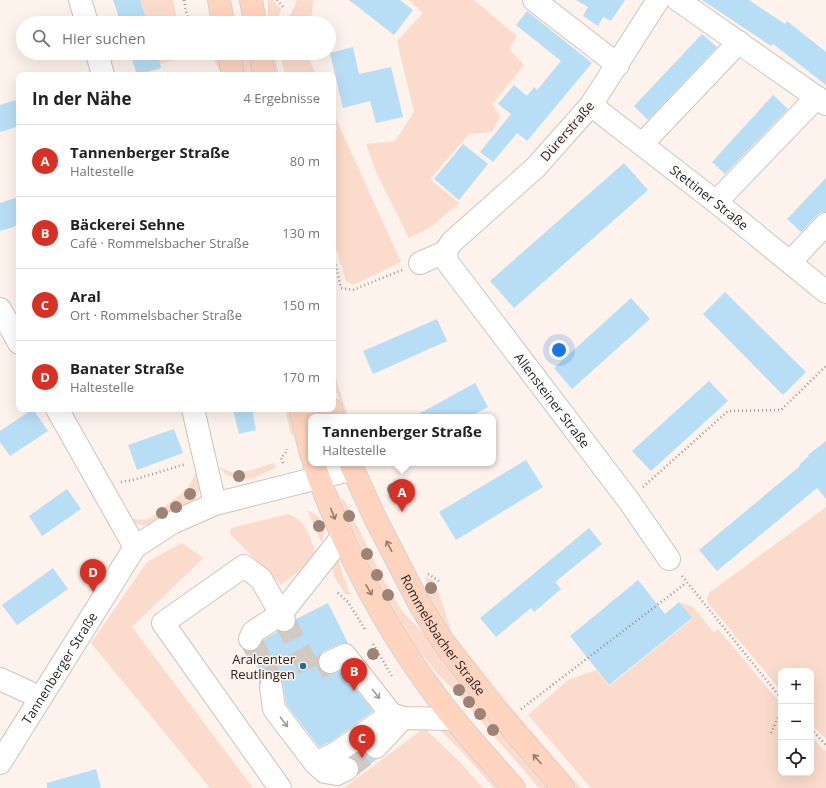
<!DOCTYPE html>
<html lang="de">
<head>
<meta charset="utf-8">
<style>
  body { margin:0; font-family:"Open Sans",sans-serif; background:#f6f6f6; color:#222 }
  .controls { position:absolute; right:12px; bottom:12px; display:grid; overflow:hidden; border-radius:8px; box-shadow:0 4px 16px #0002 }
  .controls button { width:36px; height:36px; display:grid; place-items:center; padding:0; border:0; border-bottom:1px solid #e0e0e0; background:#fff; color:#222; font:20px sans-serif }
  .you { position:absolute; left:559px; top:350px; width:14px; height:14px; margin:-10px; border:3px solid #fff; border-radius:50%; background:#1a73e8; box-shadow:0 0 0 6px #1a73e833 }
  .badge { display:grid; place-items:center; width:26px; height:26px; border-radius:50%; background:#d93025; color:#fff; font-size:13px; font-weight:700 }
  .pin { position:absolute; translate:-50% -33px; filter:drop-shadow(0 1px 2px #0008) }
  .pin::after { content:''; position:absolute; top:21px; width:14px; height:12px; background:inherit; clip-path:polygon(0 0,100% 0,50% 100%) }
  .popup { position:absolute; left:308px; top:414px; width:188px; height:52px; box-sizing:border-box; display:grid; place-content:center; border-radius:8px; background:#fff; filter:drop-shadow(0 1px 3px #0005); font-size:13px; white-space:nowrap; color:#767676 }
  .popup b { font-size:15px; color:#222 }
  .popup::after { content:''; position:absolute; left:50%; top:100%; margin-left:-8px; border:8px solid transparent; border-top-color:#fff }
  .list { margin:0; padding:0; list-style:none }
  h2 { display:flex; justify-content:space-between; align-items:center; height:52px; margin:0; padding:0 16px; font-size:17px }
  h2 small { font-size:13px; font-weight:400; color:#767676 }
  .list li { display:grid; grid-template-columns:26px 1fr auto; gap:12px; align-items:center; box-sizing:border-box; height:72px; padding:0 16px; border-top:1px solid #e0e0e0 }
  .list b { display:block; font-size:15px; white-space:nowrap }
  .list p { margin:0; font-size:13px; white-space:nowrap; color:#767676 }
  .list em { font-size:13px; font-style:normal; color:#767676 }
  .icon { flex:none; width:22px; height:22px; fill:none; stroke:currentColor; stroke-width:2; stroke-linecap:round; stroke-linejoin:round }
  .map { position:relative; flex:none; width:826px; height:788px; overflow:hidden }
  .search { position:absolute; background:#fff; box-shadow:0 4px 16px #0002; left:16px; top:16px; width:320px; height:44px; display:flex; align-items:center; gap:10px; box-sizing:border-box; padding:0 14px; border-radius:22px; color:#767676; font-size:15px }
  .panel { position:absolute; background:#fff; box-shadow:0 4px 16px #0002; left:16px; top:72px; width:320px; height:340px; border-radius:8px }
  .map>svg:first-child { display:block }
</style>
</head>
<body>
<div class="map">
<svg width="826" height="788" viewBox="0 0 826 788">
  <rect width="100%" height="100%" fill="#fdf2ec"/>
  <g fill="#fbdccc">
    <polygon points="125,0 173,0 178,23 132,23"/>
    <polygon points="268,0 273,0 281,9 277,23 268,23"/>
    <polygon points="297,0 313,0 311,23 287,23"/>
    <polygon points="409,0 474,0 517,36 509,49 524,65 492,104 500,116 492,132 469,134 430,179 459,203 429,228 409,238 377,174 366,144 395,141 414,112 397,41 423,13"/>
    <polygon points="142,53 183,53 184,57 147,68"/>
    <polygon points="210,53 220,53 225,75 222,75"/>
    <polygon points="241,53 250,53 254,75 245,75"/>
    <polygon points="271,53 274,53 279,75 275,75"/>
    <polygon points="280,53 308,53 308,56 316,75 285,75"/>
    <polygon points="333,112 401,262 353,285 346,281 337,251 333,251"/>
    <polygon points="333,365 339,389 348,416 347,417 344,417 333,379"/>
    <polygon points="285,409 288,409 294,435 291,435"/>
    <polygon points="311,409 320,409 322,417 313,417"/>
    <path d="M273,463L276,467C255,479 237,487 218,467L234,473L252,470Z"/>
    <path d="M197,471C199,480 201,488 197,496C193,505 152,526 142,525C137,525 134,522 131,519L143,520L149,519L188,488L196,472Z"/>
    <polygon points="341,497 346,503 383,579 402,611 427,637 469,696 550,788 539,788 463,700 437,673 408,637 377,581 342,506"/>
    <polygon points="826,507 826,739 811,724 811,671 781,671 781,691 708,603 707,599 709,593"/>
    <path d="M307,510C321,516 330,528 321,542Z"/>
    <path d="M288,514C308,521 310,538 317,557L281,585L230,534L231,528Z"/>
    <polygon points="182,543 203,558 132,627 253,788 210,788 91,643 147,562"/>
    <polygon points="338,554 342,573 350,594 348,595 345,594 336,580 332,569"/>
    <polygon points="426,576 435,582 452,633 520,718 581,788 576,788 518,719 450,634 428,596"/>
    <polygon points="679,602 693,607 714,633 718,629 781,704 781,773 811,773 811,736 826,752 826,788 591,788 528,715 568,680 596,670 609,686 692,619"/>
    <polygon points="424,728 459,761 483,788 344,788"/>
    <polygon points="439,729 450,732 453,735 499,788 494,788 466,756"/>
  </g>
  <g fill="#b8def5">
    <polygon points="113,0 140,0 147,23 121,23"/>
    <polygon points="349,0 400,0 413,10 394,35"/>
    <polygon points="576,0 625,0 611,21 603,17 598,26 583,16 588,7"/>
    <polygon points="702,0 749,0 785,24 787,21 826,52 826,85 773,44 771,46"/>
    <polygon points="527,11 592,63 527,141 517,133 493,162 480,152 511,114 498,104 514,85 527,96 534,87 537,90 561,61 516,25"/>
    <polygon points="702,34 717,47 648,120 634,106"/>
    <polygon points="353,47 359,74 391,67 403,117 376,123 370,101 343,108 330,53"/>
    <polygon points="130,53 157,53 161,68 137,75"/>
    <polygon points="773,95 788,109 725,174 712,162"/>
    <polygon points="19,99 19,126 0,132 0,105"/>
    <polygon points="463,144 488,164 459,200 434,179"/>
    <polygon points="624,163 648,190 514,308 490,281"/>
    <polygon points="826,178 826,212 822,212 817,215 801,232 787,219"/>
    <polygon points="19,197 19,225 0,231 0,203"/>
    <polygon points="725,292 806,372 783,395 703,314"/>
    <polygon points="631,298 650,319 572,389 554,368"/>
    <polygon points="437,319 447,341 373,374 363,351"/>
    <polygon points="709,381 728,401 651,471 632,451"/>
    <polygon points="475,383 488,407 469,417 413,417"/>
    <polygon points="33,409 48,431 10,456 0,442 0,431"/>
    <polygon points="233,409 252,409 256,430 239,434"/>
    <polygon points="174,429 183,453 137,470 128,445"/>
    <polygon points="826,441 826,499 817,488 717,571 699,550 800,466 799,465 809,456 808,455"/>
    <polygon points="526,460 543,487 456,540 439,512"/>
    <polygon points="67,489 81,509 42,536 29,516"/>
    <polygon points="589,528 602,544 555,582 561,589 534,612 531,608 496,637 480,618"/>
    <polygon points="53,568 68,589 17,625 2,605"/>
    <polygon points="638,580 665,614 679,602 692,618 609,685 570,636"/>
    <polygon points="328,603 348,643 340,644 324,651 320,655 318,661 319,667 323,672 329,674 341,671 373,711 330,742 319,747 286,704 283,685 281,680 276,676 270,675 263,678 250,651 257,649 263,640 278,631 284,632 290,631 295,627 296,619"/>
    <polygon points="364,749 368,756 373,759 377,759 358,773 359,769 358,764 354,759 351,758"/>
    <polygon points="96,769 101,788 47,788 47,783"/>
  </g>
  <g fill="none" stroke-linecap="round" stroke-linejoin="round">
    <g stroke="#d2c9c4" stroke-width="22" stroke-dasharray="22 11" stroke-linecap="butt">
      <polyline points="284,620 311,672 330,662"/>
      <polyline points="250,639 269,675 271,687"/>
      <polyline points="347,769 376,747"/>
    </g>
    <g stroke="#cec4be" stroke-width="24">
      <g id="minor">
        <polyline points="80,0 87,23"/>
        <polyline points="534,0 618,65"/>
        <path id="s1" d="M658,0L591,105L536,167L452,242L445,252L448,263L629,501L669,559"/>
        <polyline points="678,0 826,104"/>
        <polyline points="97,53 103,75"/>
        <path id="s2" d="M591,105L716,202L826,292"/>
        <polyline points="642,144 739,42"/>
        <polyline points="716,202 817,97"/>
        <polyline points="790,262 826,224"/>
        <polyline points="420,263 445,252"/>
        <polyline points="0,309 19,343"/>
        <polyline points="57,409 135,547"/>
        <polyline points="193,409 215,504"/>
        <polyline points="284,620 281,614 342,537"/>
        <polyline points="250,639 253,632 281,614 261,579 244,566 163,623 280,788"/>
        <polyline points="330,662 345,655 391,714 403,718 454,719"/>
        <polyline points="0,679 41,698"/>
        <polyline points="271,687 274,709 315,763 325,772 337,774 347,769"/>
        <polyline points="376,747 403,718"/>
        <path id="s3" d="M0,763L135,547L172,523L215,504L353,469"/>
        <polyline points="315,763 336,753 391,714"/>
      </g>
    </g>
    <g stroke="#d4d3d3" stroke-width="24">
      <g id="major">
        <polyline points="219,0 223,23"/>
        <polyline points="251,0 255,23"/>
        <polyline points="229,53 233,75"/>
        <polyline points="260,53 264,75"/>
        <polyline points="300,409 311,454"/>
        <polyline points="331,409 333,417"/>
        <path d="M314,463C319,480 326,497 333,514C360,580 396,643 439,700C462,731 489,759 514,788"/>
        <path id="s4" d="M350,463L375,518L420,605L443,642L489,702L563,788"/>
      </g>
    </g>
    <g stroke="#9c9490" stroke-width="2.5" stroke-dasharray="1 3" stroke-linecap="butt">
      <polyline points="184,0 187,16 191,23"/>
      <polyline points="277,0 285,9"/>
      <polyline points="333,258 334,258 341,288 353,290 402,270"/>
      <polyline points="283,463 281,458 287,451 287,449"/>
      <polyline points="121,482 133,480 186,464"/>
      <polyline points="643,487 728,411 781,410 826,366"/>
      <polyline points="428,574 439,581"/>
      <polyline points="682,576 781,698"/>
      <polyline points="338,593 348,602 366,631"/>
      <polyline points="373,644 393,678"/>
      <polyline points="521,709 686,583"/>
      <polyline points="811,729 826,745"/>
      <polyline points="771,733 781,711"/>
    </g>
    <use href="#minor" stroke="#fff" stroke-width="22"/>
    <use href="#major" stroke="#fed4be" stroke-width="22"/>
  </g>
  <g fill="#9c8375">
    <circle cx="239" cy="476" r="6"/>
    <circle cx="393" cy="489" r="6"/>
    <circle cx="190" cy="494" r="6"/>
    <circle cx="176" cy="507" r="6"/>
    <circle cx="162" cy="513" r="6"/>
    <circle cx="349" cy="516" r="6"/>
    <circle cx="319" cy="526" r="6"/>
    <circle cx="367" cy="554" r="6"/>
    <circle cx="377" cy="575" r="6"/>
    <circle cx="431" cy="588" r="6"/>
    <circle cx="388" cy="595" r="6"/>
    <circle cx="373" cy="654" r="6"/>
    <circle cx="459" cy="690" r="6"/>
    <circle cx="469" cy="702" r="6"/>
    <circle cx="480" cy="714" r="6"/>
    <circle cx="493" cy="730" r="6"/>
  </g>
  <defs><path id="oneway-shaft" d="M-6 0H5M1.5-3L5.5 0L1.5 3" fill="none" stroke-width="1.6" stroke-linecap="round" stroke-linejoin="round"/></defs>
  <g stroke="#937c70">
    <use href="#oneway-shaft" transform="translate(333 514) rotate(68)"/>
    <use href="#oneway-shaft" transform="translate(389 546) rotate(-117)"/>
    <use href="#oneway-shaft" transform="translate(369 590) rotate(60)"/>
    <use href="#oneway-shaft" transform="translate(537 759) rotate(-131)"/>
  </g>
  <g stroke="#9e9c9c">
    <use href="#oneway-shaft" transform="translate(376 694) rotate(52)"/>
    <use href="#oneway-shaft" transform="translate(284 722) rotate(53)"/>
  </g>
  <circle fill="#1376a2" stroke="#fdf2ec" stroke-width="1.5" cx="303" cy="666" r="4"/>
  <g text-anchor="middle" stroke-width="3" stroke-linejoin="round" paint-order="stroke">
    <g font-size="13" fill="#282422" stroke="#fdf2ec">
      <text transform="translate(567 131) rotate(-49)" y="5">Dürerstraße</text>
      <text dy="5" stroke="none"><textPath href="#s2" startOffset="150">Stettiner Straße</textPath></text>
      <text dy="5" stroke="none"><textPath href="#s1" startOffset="516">Allensteiner Straße</textPath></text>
      <text dy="5" stroke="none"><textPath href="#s4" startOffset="196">Rommelsbacher Straße</textPath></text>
      <text dy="5" stroke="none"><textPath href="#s3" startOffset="112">Tannenberger Straße</textPath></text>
    </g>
    <g font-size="13" fill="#282422" stroke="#fdf2ec" text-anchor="end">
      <text x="295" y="664">Aralcenter<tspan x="295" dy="15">Reutlingen</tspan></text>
    </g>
  </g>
</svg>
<div class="controls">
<button>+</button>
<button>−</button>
<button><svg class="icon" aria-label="locate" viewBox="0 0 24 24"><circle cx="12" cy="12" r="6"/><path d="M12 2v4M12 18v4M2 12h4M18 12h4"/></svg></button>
</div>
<div class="you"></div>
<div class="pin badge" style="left:402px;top:512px">A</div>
<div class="popup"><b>Tannenberger Straße</b>Haltestelle</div>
<div class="pin badge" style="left:354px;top:691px">B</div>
<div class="pin badge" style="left:362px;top:758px">C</div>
<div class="pin badge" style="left:93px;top:592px">D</div>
<div class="search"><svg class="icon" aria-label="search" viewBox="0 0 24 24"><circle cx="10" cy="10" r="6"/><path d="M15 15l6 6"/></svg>Hier suchen</div>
<section class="panel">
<h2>In der Nähe<small>4 Ergebnisse</small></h2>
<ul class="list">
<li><span class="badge">A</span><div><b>Tannenberger Straße</b><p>Haltestelle</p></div><em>80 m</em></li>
<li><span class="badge">B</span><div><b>Bäckerei Sehne</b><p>Café · Rommelsbacher Straße</p></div><em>130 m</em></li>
<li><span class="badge">C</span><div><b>Aral</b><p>Ort · Rommelsbacher Straße</p></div><em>150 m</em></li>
<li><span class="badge">D</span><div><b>Banater Straße</b><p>Haltestelle</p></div><em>170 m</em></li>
</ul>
</section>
</div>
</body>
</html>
